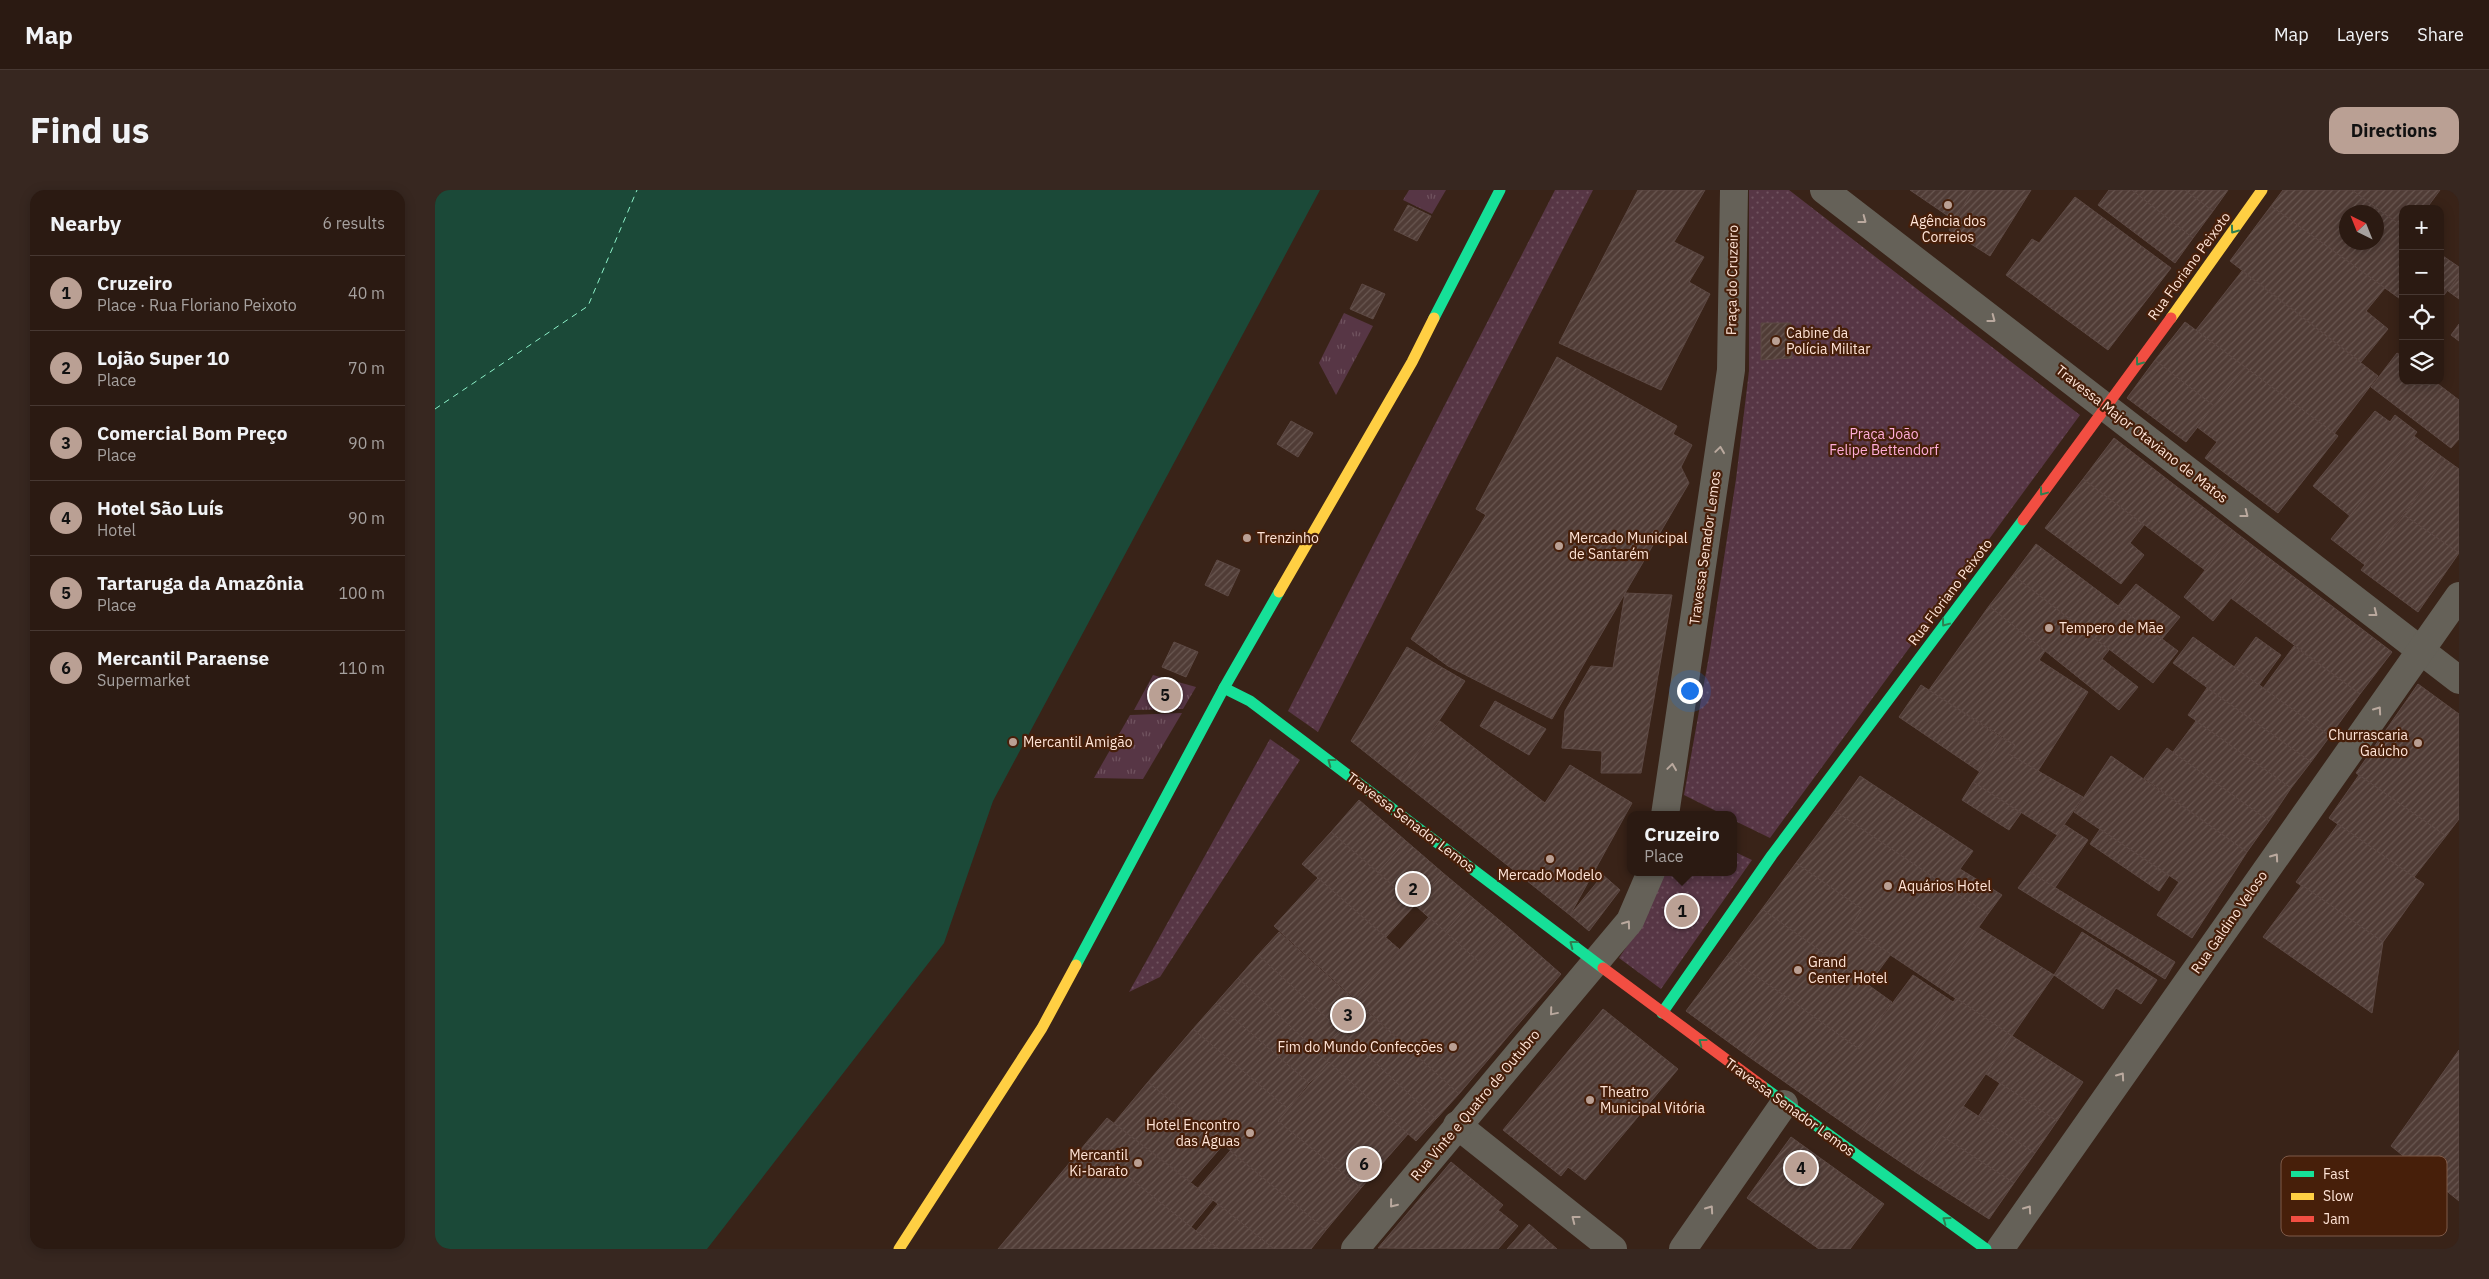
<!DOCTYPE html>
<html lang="en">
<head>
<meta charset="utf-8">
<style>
  body { margin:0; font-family:"IBM Plex Sans",sans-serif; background:#372720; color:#f1f3f6 }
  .controls { position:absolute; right:15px; top:15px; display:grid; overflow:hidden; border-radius:10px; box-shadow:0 2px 12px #0003 }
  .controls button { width:45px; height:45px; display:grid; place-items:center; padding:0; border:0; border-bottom:1px solid #473832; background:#2b1a12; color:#f1f3f6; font:25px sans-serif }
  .compass { position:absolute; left:1904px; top:15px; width:45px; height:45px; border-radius:50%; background:#2b1a12; box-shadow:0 2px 12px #0003; rotate:317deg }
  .you { position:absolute; left:1254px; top:500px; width:18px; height:18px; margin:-12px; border:4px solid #fff; border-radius:50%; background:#1a73e8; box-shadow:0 0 0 8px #1a73e833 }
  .badge { display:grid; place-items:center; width:32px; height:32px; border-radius:50%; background:#baa094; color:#111; font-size:16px; font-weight:700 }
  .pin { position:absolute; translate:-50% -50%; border:2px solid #fff; box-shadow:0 1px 5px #0006 }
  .popup { position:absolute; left:1192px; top:621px; width:110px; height:65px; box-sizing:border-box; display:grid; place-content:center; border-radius:10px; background:#2b1a12; filter:drop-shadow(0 1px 4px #0005); font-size:16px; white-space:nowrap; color:#a6a19f }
  .popup b { font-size:19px; color:#f1f3f6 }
  .popup::after { content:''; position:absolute; left:50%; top:100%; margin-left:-10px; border:10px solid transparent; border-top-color:#2b1a12 }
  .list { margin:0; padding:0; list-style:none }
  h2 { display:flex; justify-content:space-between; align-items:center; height:65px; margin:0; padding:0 20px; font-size:21px }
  h2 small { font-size:16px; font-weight:400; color:#a6a19f }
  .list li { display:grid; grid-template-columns:32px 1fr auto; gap:15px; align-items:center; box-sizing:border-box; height:75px; padding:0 20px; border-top:1px solid #473832 }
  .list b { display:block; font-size:19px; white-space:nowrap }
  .list p { margin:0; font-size:16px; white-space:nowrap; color:#a6a19f }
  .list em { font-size:16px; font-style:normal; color:#a6a19f }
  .icon { flex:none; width:28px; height:28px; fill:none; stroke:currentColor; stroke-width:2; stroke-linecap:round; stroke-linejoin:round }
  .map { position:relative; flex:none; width:2024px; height:1059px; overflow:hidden; border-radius:15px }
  header { display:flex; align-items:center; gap:30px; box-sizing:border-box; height:70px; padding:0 25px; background:#2b1a12; border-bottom:1px solid #473832 }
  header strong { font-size:24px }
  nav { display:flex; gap:28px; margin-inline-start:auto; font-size:18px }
  .intro { display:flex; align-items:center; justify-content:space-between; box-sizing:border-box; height:120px; padding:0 30px }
  h1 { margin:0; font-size:35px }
  .button { padding:12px 22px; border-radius:15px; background:#baa094; color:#111; font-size:18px; font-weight:700 }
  main { display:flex; gap:30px; padding:0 30px }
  aside { flex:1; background:#2b1a12; border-radius:15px; box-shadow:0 2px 12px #0003 }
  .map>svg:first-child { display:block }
</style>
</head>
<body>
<header>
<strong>Map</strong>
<nav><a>Map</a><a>Layers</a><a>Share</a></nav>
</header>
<div class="intro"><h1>Find us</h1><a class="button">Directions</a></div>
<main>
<aside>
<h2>Nearby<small>6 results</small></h2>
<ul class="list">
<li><span class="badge">1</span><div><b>Cruzeiro</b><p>Place · Rua Floriano Peixoto</p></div><em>40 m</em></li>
<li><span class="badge">2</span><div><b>Lojão Super 10</b><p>Place</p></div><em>70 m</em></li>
<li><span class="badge">3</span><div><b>Comercial Bom Preço</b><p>Place</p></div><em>90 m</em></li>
<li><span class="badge">4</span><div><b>Hotel São Luís</b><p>Hotel</p></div><em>90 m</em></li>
<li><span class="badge">5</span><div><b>Tartaruga da Amazônia</b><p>Place</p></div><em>100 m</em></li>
<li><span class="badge">6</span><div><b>Mercantil Paraense</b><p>Supermarket</p></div><em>110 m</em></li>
</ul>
</aside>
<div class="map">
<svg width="2024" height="1059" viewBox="0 0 2024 1059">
  <defs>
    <pattern id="grass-tufts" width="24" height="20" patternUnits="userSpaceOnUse" patternTransform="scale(1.25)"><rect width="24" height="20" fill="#573645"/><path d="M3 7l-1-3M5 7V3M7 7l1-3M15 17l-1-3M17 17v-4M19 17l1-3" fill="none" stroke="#70535f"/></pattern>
    <pattern id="park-dots" width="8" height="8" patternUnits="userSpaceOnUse" patternTransform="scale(1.25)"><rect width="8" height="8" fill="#573645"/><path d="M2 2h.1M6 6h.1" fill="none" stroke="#70535f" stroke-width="1.8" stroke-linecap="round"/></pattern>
    <pattern id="building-hatch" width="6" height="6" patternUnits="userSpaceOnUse" patternTransform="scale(1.25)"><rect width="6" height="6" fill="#503c36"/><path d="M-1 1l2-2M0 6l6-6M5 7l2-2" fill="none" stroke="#6a5852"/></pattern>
  </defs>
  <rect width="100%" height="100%" fill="#392318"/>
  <g fill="url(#grass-tufts)">
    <polygon points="974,0 1011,0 997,24 968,10"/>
    <polygon points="909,123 938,136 901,205 884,173"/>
    <polygon points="718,485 761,497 748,519 699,520"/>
    <polygon points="747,523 708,589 659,588 695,525"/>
  </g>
  <g fill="url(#park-dots)">
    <polygon points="1120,0 1158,0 883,542 853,521"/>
    <polygon points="1314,0 1354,0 1645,225 1335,648 1298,630 1298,625 1289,625 1249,605 1275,460 1301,289 1314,181"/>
    <polygon points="835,549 865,570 725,787 694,802"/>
    <polygon points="1298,661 1317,670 1226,799 1184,768 1206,735 1229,682 1298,682"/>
  </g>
  <polygon fill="#1b4938" points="0,0 885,0 558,611 509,753 272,1059 0,1059"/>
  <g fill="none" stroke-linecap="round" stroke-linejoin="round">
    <polyline stroke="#8df1c9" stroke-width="1" stroke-dasharray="6 5" stroke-linecap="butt" points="0,219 153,116 202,0"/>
  </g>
  <g fill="url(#building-hatch)" stroke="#5d4944" fill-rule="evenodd">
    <polygon points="1203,0 1270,0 1239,52 1269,67 1254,92 1275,104 1226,200 1124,153"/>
    <polygon points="1475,0 1538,0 1519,30"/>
    <polygon points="1538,0 1596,0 1555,66 1514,40"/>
    <polygon points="1674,0 1697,0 1758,48 1740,73 1663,15"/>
    <polygon points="1697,0 1750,0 1778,21 1758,48"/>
    <polygon points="1750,0 1793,0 1778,21"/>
    <path d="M1848,0H1917L1968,37V111L1836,16ZM1912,22H1942V52H1912Z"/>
    <polygon points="1917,0 2005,0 1991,19 1968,19 1968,37"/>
    <polygon points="1640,7 1736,78 1673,160 1571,85 1597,49 1604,53"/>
    <polygon points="973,15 996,26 982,51 959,40"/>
    <polygon points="1836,16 1950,98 1931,121 1953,139 1926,172 1795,71"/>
    <polygon points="2005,64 2024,77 2024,86 2005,110"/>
    <polygon points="1807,81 1943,186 1899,244 1761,140"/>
    <polygon points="2024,86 2024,109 2013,101"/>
    <polygon points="927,94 950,104 938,129 915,119"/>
    <polygon points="1750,132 1810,177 1779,216 1720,170"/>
    <polygon points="1326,133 1356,133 1357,168 1326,170"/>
    <polygon points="2024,134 2024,151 2016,145"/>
    <polygon points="1962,163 1968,167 1968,191 1999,191 2024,210 2024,249 2016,258 1936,197"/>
    <polygon points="1122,167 1242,236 1238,244 1257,255 1246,277 1254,293 1117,529 1013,476 976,449 1051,325 1041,319"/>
    <polygon points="1720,170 1779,216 1751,252 1692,208"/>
    <polygon points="1810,177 1903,246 1843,323 1770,268 1782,252 1762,237"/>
    <polygon points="1940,221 1955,232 1960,225 1982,242 1915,326 1878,296"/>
    <polygon points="856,231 878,243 863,267 842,254"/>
    <polygon points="1979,246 2010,269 1930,375 1896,349"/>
    <polygon points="1679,248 1800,342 1770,380 1648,289"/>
    <polygon points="2010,269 2024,279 2024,363 1969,325"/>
    <polygon points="1648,289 1709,335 1695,353 1709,365 1686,394 1610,338"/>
    <polygon points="1969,325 2024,363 1983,422 1926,380"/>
    <polygon points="1800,342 1830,365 1778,431 1749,407"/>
    <polygon points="1601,354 1743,461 1718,493 1578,385"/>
    <polygon points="1830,365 1957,462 1925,504 1796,408"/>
    <polygon points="782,370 805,380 793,406 770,395"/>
    <polygon points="1578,385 1674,460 1667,469 1703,497 1684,520 1554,416"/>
    <polygon points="1701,394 1745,427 1727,449 1683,416"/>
    <polygon points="1190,403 1237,405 1206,583 1166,583 1167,561 1127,558 1130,521 1156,476 1178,478"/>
    <polygon points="1554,416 1610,461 1604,470 1653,502 1603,581 1574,564 1580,555 1494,500"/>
    <polygon points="1758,447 1895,546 1876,572 1738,473"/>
    <polygon points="1821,447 1846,465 1824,495 1799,477"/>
    <polygon points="739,452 763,462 751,487 727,477"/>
    <polygon points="1859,456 1925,504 1895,546 1828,498"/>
    <polygon points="972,457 1030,491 965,590 916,551"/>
    <polygon points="1983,494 2024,524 2024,629 2011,646 1921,583"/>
    <polygon points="1486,495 1567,548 1545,582 1464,527"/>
    <polygon points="1772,498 1876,572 1856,598 1753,525"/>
    <polygon points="1060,511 1111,539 1094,565 1045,536"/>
    <polygon points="1005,531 1110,613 1135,575 1197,613 1135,725 965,590"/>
    <polygon points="1761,531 1856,598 1834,631 1738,562"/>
    <polygon points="1567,548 1580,555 1574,564 1648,607 1622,645 1538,592"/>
    <polygon points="1732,558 1834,631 1812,662 1709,588"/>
    <polygon points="1676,566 1812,662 1757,748 1722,725 1744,692 1639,622"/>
    <polygon points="1924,585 2011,646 1979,687 1894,628"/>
    <polygon points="1425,586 1538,661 1525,679 1567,705 1553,724 1400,621"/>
    <polygon points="1538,592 1586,623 1574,640 1527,610"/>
    <polygon points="924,610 971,651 943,682 896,642"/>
    <polygon points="1400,621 1553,724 1502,796 1415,738 1427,719 1361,673"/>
    <polygon points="1903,634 1989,694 1948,752 1861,692"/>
    <polygon points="1630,635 1653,650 1619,699 1595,682"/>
    <polygon points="1665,639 1734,686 1724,701 1655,654"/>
    <polygon points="896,642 980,715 951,747 867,674"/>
    <polygon points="971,651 1008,683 980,715 943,682"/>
    <polygon points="1361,673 1427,719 1415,738 1456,764 1433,795 1327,719"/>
    <polygon points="1595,682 1740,772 1730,789 1583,698"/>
    <polygon points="1008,683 1039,709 1010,742 980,715"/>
    <polygon points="1168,685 1185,700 1154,741 1135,725"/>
    <polygon points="883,688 965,760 920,809 839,736"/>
    <polygon points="1867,695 1948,752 1937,823 1828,747"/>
    <polygon points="1039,709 1075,739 1044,772 1010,742"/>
    <polygon points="1327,719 1457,812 1424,859 1292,766"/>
    <polygon points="994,727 1044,772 1075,739 1126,784 1024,904 920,809"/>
    <polygon points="1543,737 1619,785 1577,846 1502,796"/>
    <polygon points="844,742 1024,904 1001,929 823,765"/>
    <polygon points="1647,742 1722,790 1706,814 1681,798 1668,819 1619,785"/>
    <polygon points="823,765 905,840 883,863 803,788"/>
    <polygon points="1292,766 1350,806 1310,864 1251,821"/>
    <polygon points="1478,785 1518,812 1424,944 1310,864 1350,806 1424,859"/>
    <polygon points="803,788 894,872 874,893 781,813"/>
    <polygon points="1521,808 1577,846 1482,983 1424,944"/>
    <polygon points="781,813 874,893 853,919 758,839"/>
    <polygon points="1168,819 1243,879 1150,990 1133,977 1126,986 1068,940"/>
    <polygon points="758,839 853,919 843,931 926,998 891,1040 713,892"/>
    <polygon points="905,840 1001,929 981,951 883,863"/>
    <polygon points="1577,846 1648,892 1622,931 1551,884"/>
    <polygon points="2024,860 2024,1011 1956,956"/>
    <polygon points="894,872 973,944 926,998 843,931"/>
    <polygon points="713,892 788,955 756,992 679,933"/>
    <polygon points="1565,893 1622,931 1600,963 1543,927"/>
    <polygon points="1528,916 1600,963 1579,993 1507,946"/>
    <polygon points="672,928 778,1010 756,1037 651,953"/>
    <polygon points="1507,946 1579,993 1554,1029 1482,983"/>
    <polygon points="1356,947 1449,1014 1415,1059 1384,1059 1312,1008"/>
    <polygon points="651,953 756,1037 784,1059 563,1059"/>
    <polygon points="795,961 891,1040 876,1059 839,1059 763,998"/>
    <polygon points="1016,972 1068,1015 1029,1059 943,1058"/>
    <polygon points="783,1014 839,1059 784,1059 761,1041"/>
    <polygon points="1063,1020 1083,1036 1063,1059 1029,1059"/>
    <polygon points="1094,1034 1122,1059 1072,1059"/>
  </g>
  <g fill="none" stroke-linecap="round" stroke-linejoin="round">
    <g stroke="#656158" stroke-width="28">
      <polyline points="1389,0 2024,490"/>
      <polyline points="1230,625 1296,180 1299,0"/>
      <polyline points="1022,935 1178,1059"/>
      <polyline points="920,1059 1195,731 1216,682"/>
      <polyline points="1248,1059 1349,914"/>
      <polyline points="1565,1059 2024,406"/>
    </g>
    <g stroke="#16e098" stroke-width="11">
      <polyline points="999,128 1065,0"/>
      <polyline points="789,498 815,511 1168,778"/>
      <polyline points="641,775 789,498 844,402"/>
      <polyline points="1227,823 1337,665 1588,330"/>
      <polyline points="1327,896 1551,1059"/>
    </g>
    <g stroke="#ffcf43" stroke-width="11">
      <polyline points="1736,128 1827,0"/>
      <polyline points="844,402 977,172 999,128"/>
      <polyline points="464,1059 607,838 641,775"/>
    </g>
    <g stroke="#f24e42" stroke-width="11">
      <polyline points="1588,330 1736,128"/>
      <polyline points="1168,778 1327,896"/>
    </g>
  </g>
  <defs><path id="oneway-chevron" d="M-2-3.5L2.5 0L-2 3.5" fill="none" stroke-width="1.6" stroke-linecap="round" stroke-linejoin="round" transform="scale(1.25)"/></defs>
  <g stroke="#baa99e">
    <use href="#oneway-chevron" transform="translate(1428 30) rotate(37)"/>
    <use href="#oneway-chevron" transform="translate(1557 129) rotate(37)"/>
    <use href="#oneway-chevron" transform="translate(1285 260) rotate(-82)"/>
    <use href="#oneway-chevron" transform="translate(1810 324) rotate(38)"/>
    <use href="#oneway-chevron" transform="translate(1939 423) rotate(38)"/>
    <use href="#oneway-chevron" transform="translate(1943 520) rotate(-55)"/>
    <use href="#oneway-chevron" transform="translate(1237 577) rotate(-82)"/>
    <use href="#oneway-chevron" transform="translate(1840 667) rotate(-55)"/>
    <use href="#oneway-chevron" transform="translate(1192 734) rotate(-54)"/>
    <use href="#oneway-chevron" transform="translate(1118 822) rotate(130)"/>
    <use href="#oneway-chevron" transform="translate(1686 886) rotate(-55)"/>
    <use href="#oneway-chevron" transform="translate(958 1014) rotate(129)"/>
    <use href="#oneway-chevron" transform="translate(1275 1019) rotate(-55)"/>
    <use href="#oneway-chevron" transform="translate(1593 1019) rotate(-55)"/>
    <use href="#oneway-chevron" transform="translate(1140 1029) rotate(-142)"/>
  </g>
  <g stroke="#2e8051">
    <use href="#oneway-chevron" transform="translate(1799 40) rotate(126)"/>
    <use href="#oneway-chevron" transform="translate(1704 172) rotate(126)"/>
    <use href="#oneway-chevron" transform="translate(1608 302) rotate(127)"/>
    <use href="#oneway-chevron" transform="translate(1510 433) rotate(127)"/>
    <use href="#oneway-chevron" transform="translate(896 572) rotate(-143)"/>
    <use href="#oneway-chevron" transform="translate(1138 754) rotate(-143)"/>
    <use href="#oneway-chevron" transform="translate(1267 852) rotate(-143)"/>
    <use href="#oneway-chevron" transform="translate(1511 1030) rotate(-144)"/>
  </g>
  <g fill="#baa094" stroke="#471f0a" stroke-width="2">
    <circle cx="1513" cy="15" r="5"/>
    <circle cx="1341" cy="151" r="5"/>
    <circle cx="812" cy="348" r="5"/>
    <circle cx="1124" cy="356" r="5"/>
    <circle cx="1614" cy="438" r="5"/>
    <circle cx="578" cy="552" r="5"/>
    <circle cx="1983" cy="553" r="5"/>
    <circle cx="1115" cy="669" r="5"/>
    <circle cx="1453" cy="696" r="5"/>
    <circle cx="1363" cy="780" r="5"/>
    <circle cx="1018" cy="857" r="5"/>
    <circle cx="1155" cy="910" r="5"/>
    <circle cx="815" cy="943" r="5"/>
    <circle cx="703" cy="973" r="5"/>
  </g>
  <g text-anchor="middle" stroke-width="4.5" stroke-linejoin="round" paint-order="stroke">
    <g font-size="14" fill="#ffe4d7" stroke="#471f0a" text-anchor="start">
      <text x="1513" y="36" text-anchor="middle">Agência dos<tspan x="1513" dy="16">Correios</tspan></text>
      <text x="1351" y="148">Cabine da<tspan x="1351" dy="16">Polícia Militar</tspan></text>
      <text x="822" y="353">Trenzinho</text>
      <text x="1134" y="353">Mercado Municipal<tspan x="1134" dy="16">de Santarém</tspan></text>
      <text x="1624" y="443">Tempero de Mãe</text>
      <text x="1973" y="550" text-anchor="end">Churrascaria<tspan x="1973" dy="16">Gaúcho</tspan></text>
      <text x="588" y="557">Mercantil Amigão</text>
      <text x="1115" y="690" text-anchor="middle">Mercado Modelo</text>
      <text x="1463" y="701">Aquários Hotel</text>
      <text x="1373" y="777">Grand<tspan x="1373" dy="16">Center Hotel</tspan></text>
      <text x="1008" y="862" text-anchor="end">Fim do Mundo Confecções</text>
      <text x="1165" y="907">Theatro<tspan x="1165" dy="16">Municipal Vitória</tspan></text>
      <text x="805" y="940" text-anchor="end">Hotel Encontro<tspan x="805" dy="16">das Águas</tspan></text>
      <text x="693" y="970" text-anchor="end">Mercantil<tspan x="693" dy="16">Ki-barato</tspan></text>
    </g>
    <g font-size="14" fill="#ffe4d7" stroke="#471f0a">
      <text transform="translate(1754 76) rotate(-54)" y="5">Rua Floriano Peixoto</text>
      <text transform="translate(1297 90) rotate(-89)" y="5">Praça do Cruzeiro</text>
      <text transform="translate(1707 244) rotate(38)" y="5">Travessa Major Otaviano de Matos</text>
      <text transform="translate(1270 358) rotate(-82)" y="5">Travessa Senador Lemos</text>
      <text transform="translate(1515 402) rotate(-53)" y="5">Rua Floriano Peixoto</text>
      <text transform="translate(976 632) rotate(37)" y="5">Travessa Senador Lemos</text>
      <text transform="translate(1794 732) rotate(-55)" y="5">Rua Galdino Veloso</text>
      <text transform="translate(1040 915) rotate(-50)" y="5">Rua Vinte e Quatro de Outubro</text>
      <text transform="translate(1355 917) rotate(36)" y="5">Travessa Senador Lemos</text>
    </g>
    <g font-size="14" fill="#ffadd9" stroke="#471f0a">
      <text x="1449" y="249">Praça João<tspan x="1449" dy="16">Felipe Bettendorf</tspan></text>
    </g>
  </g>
  <rect x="1846" y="966" width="166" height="80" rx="8" fill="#471f0a" stroke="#7e5a48" stroke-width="1"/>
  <rect x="1856" y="981" width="23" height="6" fill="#16e098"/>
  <rect x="1856" y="1003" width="23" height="7" fill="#ffcf43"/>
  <rect x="1856" y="1026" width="23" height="6" fill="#f24e42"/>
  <g font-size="14" fill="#ffe4d7">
    <text x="1888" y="989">Fast</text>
    <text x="1888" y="1011">Slow</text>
    <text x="1888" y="1034">Jam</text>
  </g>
</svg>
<div class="controls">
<button>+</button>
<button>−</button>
<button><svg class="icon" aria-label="locate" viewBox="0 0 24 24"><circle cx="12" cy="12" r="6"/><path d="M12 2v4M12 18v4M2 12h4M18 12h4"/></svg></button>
<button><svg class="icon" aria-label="layers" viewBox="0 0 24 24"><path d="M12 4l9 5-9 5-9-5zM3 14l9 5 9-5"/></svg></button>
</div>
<svg class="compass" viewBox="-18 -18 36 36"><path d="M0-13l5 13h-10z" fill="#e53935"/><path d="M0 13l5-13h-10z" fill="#a6a19f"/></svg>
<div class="you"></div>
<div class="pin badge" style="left:1247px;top:721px">1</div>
<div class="popup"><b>Cruzeiro</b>Place</div>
<div class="pin badge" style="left:978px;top:699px">2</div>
<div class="pin badge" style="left:913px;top:825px">3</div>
<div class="pin badge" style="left:1366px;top:978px">4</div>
<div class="pin badge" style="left:730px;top:505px">5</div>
<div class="pin badge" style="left:929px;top:974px">6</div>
</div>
</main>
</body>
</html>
